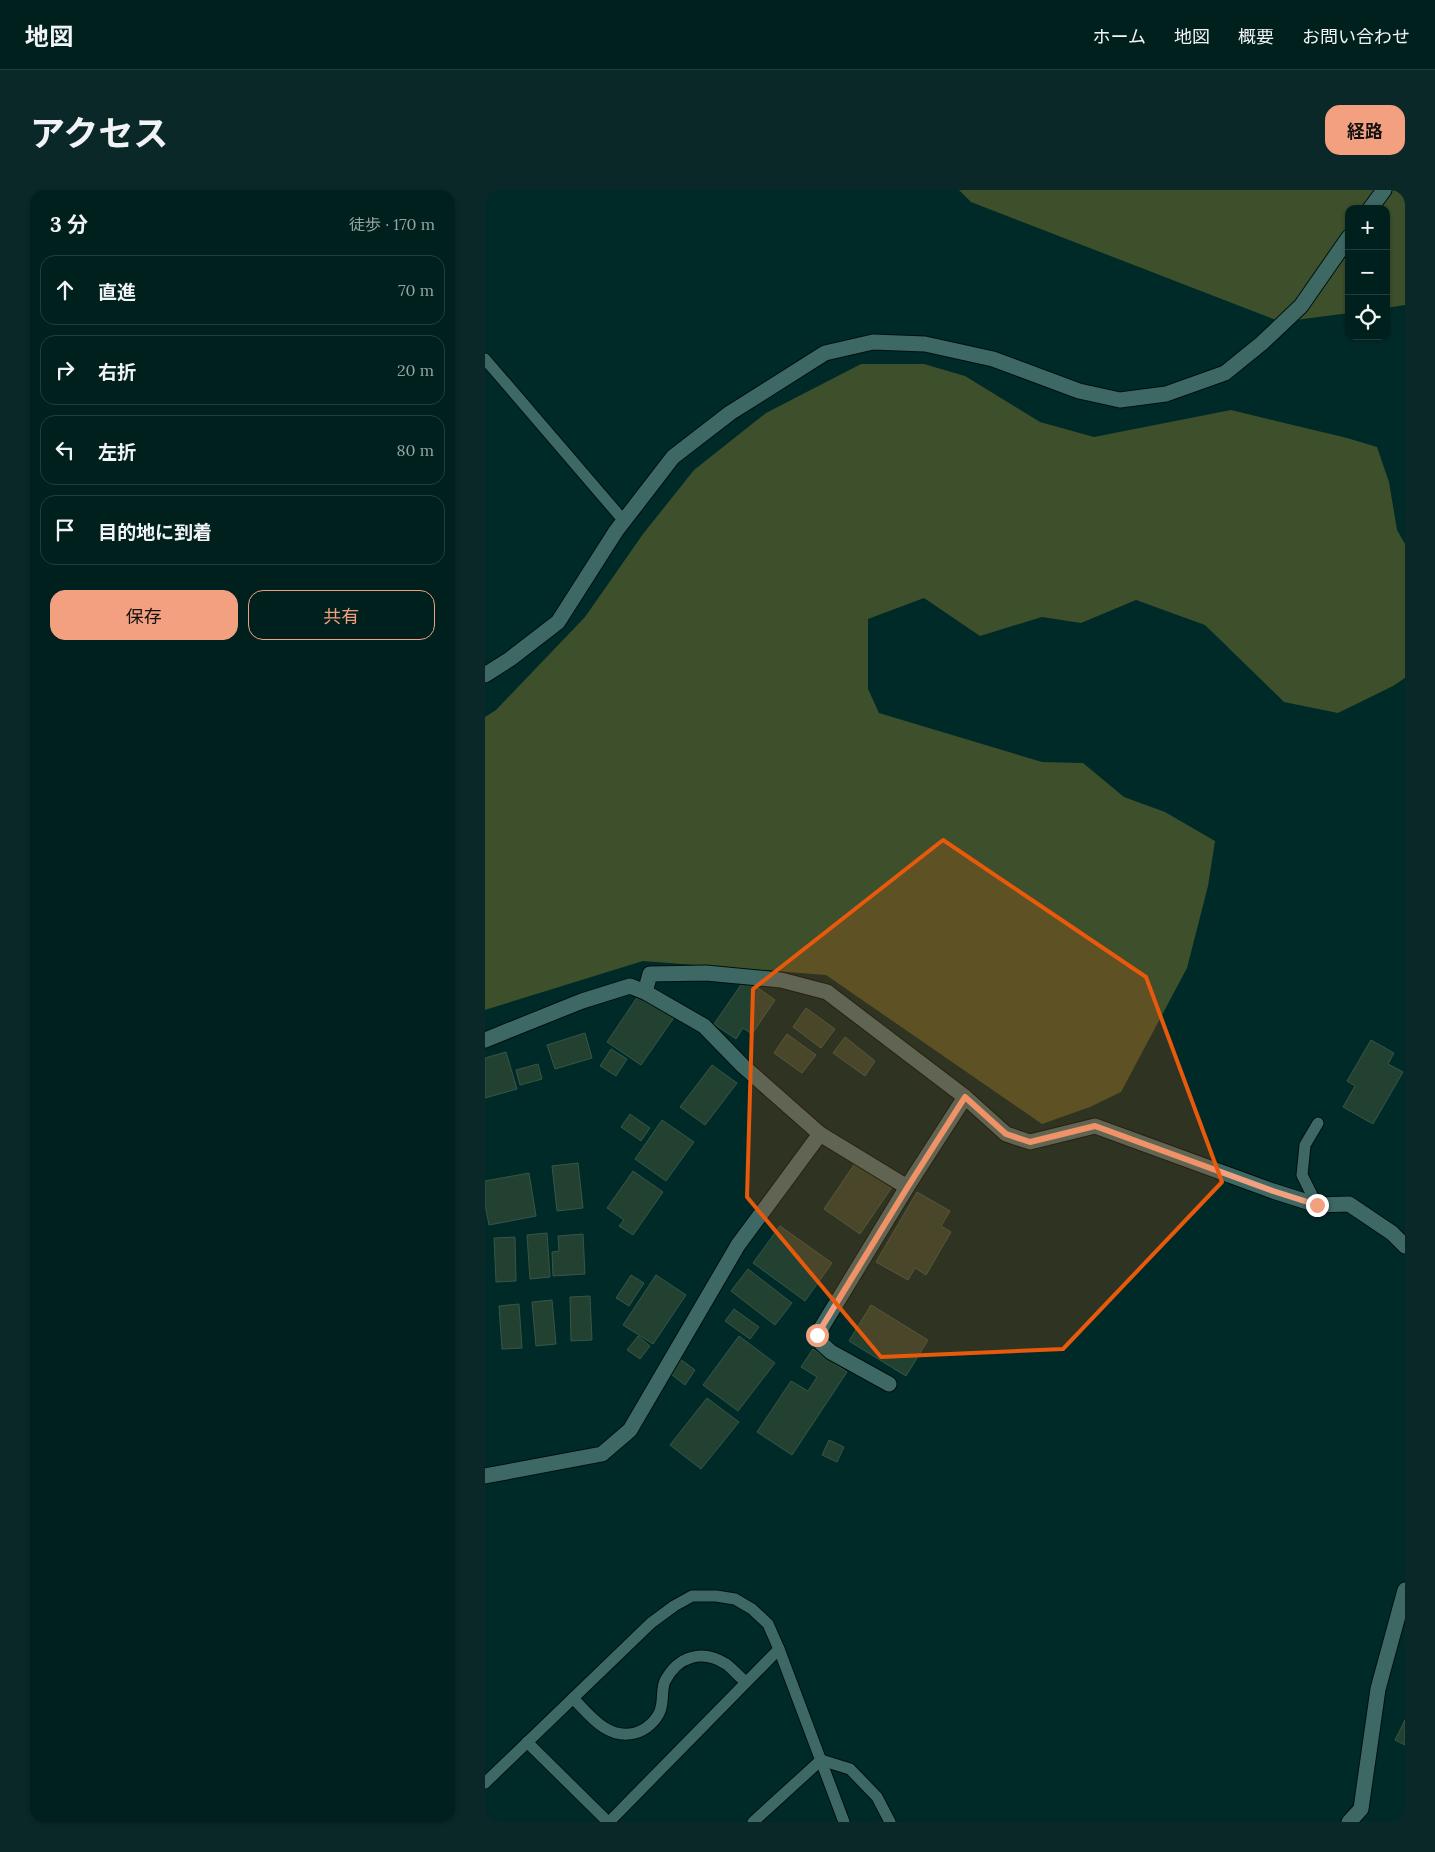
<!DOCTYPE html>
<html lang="ja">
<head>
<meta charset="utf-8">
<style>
  body { margin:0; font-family:Lora,"Noto Sans JP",serif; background:#0a2827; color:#f1f3f6 }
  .controls { position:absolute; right:15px; top:15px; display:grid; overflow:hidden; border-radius:10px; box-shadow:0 1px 4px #0004 }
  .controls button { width:45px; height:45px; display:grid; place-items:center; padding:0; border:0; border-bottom:1px solid #223e3c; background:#00201e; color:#f1f3f6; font:25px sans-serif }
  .stop { position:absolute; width:15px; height:15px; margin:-11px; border:4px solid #f2a07f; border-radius:50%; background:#fff }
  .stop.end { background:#f2a07f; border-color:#fff; box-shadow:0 1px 5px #0008 }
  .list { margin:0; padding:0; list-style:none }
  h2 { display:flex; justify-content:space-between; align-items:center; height:65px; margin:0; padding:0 20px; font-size:21px }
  h2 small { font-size:16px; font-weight:400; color:#95a3a4 }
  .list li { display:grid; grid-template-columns:32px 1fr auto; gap:15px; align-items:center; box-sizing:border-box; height:70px; margin:0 10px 10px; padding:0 10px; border:1px solid #223e3c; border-radius:15px }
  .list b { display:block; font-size:19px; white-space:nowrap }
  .list em { font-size:16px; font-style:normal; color:#95a3a4 }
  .actions { display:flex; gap:10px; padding:15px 20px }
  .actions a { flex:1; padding:11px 0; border:1px solid #f2a07f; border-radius:15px; text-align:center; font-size:18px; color:#f2a07f }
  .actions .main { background:#f2a07f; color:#111 }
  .icon { flex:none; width:28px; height:28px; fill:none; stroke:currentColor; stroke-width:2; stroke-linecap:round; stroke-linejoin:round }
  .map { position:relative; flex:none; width:920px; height:1632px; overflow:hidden; border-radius:15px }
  header { display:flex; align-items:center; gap:30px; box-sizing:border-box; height:70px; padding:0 25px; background:#00201e; border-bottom:1px solid #223e3c }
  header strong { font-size:24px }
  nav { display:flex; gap:28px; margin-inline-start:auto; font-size:18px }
  .intro { display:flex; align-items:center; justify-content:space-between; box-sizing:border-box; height:120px; padding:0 30px }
  h1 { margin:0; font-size:35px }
  .button { padding:12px 22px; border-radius:15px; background:#f2a07f; color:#111; font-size:18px; font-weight:700 }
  main { display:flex; gap:30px; padding:0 30px }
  aside { flex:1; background:#00201e; border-radius:15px; box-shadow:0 1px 4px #0004 }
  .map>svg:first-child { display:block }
</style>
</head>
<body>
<header>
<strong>地図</strong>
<nav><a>ホーム</a><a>地図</a><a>概要</a><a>お問い合わせ</a></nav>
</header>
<div class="intro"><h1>アクセス</h1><a class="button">経路</a></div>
<main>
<aside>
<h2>3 分<small>徒歩 · 170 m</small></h2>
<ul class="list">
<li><svg class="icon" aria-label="ahead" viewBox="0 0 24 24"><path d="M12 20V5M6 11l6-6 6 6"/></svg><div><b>直進</b></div><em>70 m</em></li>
<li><svg class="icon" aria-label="right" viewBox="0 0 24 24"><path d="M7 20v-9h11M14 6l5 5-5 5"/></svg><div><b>右折</b></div><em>20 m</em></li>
<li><svg class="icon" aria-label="left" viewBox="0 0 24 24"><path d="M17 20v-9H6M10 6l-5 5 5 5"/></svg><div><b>左折</b></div><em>80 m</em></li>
<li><svg class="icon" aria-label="arrive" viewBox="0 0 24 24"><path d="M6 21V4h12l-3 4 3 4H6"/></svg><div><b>目的地に到着</b></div></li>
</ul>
<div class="actions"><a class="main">保存</a><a>共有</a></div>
</aside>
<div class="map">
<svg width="920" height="1632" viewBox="0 0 920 1632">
  <rect width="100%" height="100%" fill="#002a28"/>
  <g fill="#3d4f2b">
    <polygon points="474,0 920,0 920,115 901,118 901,19 864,19 864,123 796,132 486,12"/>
    <polygon points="376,174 439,174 480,186 555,232 609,247 746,220 862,248 892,257 904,292 912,340 920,354 920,488 908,496 853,523 799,512 720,435 651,410 596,433 557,427 495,446 439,408 383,429 383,499 394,523 557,572 598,573 639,607 680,622 730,651 723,696 702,778 636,902 605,917 557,934 341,785 158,771 0,820 0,527 11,520 100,427 158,344 209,280 281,223"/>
  </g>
  <g fill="#234131" stroke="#375645">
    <polygon points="260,789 290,810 267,844 258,838 251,849 229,834"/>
    <polygon points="155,803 190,826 156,875 122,852"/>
    <polygon points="321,818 350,839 336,858 308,837"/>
    <polygon points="100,843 107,868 70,879 62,855"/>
    <polygon points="302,844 331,865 317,883 289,863"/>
    <polygon points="360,847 390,871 380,886 348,863"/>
    <polygon points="886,850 909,863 903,874 918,882 888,934 858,917 870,896 862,891"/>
    <polygon points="126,859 142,869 131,886 115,876"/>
    <polygon points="21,862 32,899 0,908 0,868"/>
    <polygon points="53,874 57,889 35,895 31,880"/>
    <polygon points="227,875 252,893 220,935 195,917"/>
    <polygon points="145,924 165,938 156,951 136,937"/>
    <polygon points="177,930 209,952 181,991 150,969"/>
    <polygon points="373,969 409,994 375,1044 339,1019"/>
    <polygon points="93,973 98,1018 72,1021 67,976"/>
    <polygon points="148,981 178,1002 148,1045 134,1036 139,1030 122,1018"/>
    <polygon points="44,983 51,1026 4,1035 0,1015 0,991"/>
    <polygon points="432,1002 465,1021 456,1036 466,1042 441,1085 430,1078 423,1090 391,1072"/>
    <polygon points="295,1036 347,1073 320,1111 268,1073"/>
    <polygon points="62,1043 65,1087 45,1089 42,1045"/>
    <polygon points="98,1044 100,1084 68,1086 67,1062 74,1061 73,1046"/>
    <polygon points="30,1047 31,1091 11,1092 9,1048"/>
    <polygon points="263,1079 307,1113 290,1135 246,1101"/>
    <polygon points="146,1085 159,1093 144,1116 131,1108"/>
    <polygon points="171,1085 201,1105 168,1154 138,1135"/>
    <polygon points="105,1106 107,1150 86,1151 85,1107"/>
    <polygon points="67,1110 71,1154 51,1156 47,1112"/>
    <polygon points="34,1114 37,1158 17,1159 14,1116"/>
    <polygon points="386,1115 443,1150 421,1186 364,1151"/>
    <polygon points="249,1119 274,1137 265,1149 240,1131"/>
    <polygon points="153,1146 165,1156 155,1169 142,1160"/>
    <polygon points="254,1146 290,1173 253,1221 218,1195"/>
    <polygon points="328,1159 362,1182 307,1265 272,1242 306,1191 323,1201 332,1187 316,1177"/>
    <polygon points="191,1166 210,1180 200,1195 181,1180"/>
    <polygon points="222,1208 254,1232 216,1279 185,1255"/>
    <polygon points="344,1250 359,1257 352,1272 337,1265"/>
    <polygon points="920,1530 920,1555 910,1550"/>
  </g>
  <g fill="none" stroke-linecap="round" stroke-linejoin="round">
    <g stroke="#00100f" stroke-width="13">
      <g id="service">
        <polyline points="0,169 139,331"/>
        <polyline points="832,1015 817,985 820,955 833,933"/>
        <path d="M88,1508C105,1526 123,1550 150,1543C161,1540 171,1531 175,1521C179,1511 176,1499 180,1491C193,1466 217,1459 241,1474C248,1479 254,1487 261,1492"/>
        <polyline points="42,1552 123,1632"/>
        <polyline points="0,1593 166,1433 189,1416 207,1406 231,1406 250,1409 267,1419 283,1434 294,1459 359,1632"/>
        <polyline points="124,1632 294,1459"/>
        <polyline points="268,1632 336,1570 365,1579 392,1607 405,1632"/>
      </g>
    </g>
    <g stroke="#00100f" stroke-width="17">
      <g id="minor">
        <polyline points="885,19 899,0"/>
        <polyline points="0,485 25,469 73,432 131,341 188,267 245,223 340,163 388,152 440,154 508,169 594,201 635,210 681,204 740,183 777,153 816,116 864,47"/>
        <polyline points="160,802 165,784 221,783 296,790 342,802 480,907"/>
        <polyline points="0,850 97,811 145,796 160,802 219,836 258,876 335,944 422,997"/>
        <polyline points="404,1194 346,1162 337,1154 332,1145 422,997 480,907 521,944 545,952 610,936 788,1001 832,1015 864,1014 907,1043 920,1056"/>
        <polyline points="0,1286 117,1264 145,1240 253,1055 335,944"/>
        <polyline points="864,1632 876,1619 893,1499 920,1400"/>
      </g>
    </g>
    <use href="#service" stroke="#3e6864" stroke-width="11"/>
    <use href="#minor" stroke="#3e6864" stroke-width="15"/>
  </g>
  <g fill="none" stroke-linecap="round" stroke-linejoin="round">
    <polyline stroke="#f2a07f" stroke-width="6" points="332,1145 422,998 480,907 521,944 545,952 610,936 788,1001 832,1015"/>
  </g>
  <path fill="#e8590c" fill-opacity="0.2" stroke="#e8590c" stroke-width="4" stroke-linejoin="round" d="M458,650L661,787L737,992L578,1159L396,1167L262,1007L268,799Z"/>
</svg>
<div class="controls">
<button>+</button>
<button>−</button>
<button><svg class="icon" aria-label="locate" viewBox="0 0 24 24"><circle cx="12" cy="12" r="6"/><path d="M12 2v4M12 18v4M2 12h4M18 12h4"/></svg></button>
</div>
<div class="stop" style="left:332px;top:1145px"></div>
<div class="stop end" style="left:832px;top:1015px"></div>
</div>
</main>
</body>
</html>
